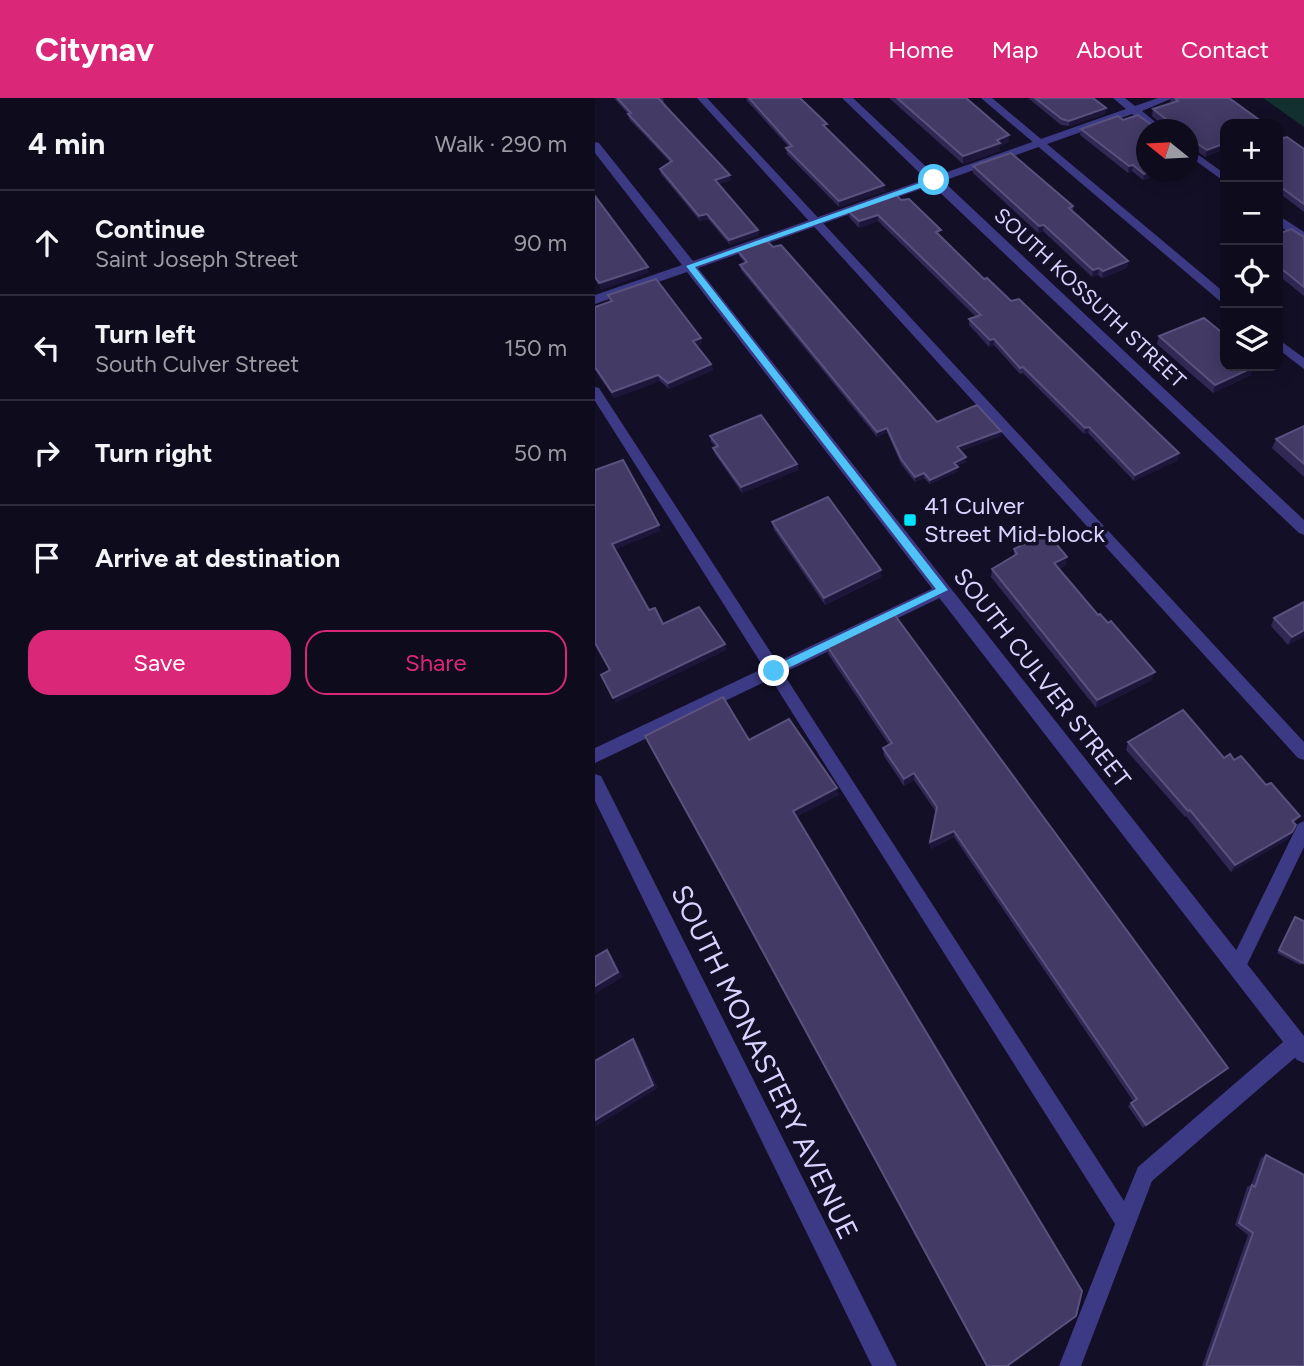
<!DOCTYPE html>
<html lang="en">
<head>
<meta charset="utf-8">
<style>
  body { margin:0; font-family:Figtree,sans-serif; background:#171425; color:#f1f3f6 }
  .controls { position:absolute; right:21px; top:21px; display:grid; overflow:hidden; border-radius:14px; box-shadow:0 4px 18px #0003 }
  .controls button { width:63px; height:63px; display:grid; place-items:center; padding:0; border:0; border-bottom:2px solid #2e2b3b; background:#0e0b1c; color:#f1f3f6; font:35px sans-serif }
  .compass { position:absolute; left:541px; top:21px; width:63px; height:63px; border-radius:50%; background:#0e0b1c; box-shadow:0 4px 18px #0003; rotate:288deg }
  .stop { position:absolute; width:21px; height:21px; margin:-16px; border:5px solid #4fc3f7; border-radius:50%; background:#fff }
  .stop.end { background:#4fc3f7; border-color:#fff; box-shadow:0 2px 7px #0008 }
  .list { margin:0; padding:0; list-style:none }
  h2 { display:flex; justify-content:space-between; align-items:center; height:91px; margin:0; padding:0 28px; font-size:30px }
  h2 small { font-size:23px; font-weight:400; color:#9b9ba3 }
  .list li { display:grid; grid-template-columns:46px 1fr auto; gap:21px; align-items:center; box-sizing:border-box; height:105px; padding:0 28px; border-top:2px solid #2e2b3b }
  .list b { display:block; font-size:26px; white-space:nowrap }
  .list p { margin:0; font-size:23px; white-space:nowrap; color:#9b9ba3 }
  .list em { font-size:23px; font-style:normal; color:#9b9ba3 }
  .actions { display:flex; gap:14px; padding:21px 28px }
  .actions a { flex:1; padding:16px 0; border:2px solid #db2777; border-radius:21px; text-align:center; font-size:24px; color:#db2777 }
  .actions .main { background:#db2777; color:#fff }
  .icon { flex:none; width:38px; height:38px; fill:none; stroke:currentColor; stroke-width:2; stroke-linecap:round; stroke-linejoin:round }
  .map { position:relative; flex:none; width:709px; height:1268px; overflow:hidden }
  header { display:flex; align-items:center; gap:42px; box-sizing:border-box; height:98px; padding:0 35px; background:#db2777; color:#fff }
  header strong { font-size:33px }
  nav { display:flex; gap:38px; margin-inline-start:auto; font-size:24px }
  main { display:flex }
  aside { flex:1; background:#0e0b1c }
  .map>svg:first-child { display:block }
</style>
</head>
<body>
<header>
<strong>Citynav</strong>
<nav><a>Home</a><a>Map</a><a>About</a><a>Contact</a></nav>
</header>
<main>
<aside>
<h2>4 min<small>Walk · 290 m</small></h2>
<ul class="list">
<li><svg class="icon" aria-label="ahead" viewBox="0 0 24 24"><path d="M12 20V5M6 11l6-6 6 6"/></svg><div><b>Continue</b><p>Saint Joseph Street</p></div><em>90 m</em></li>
<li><svg class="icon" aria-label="left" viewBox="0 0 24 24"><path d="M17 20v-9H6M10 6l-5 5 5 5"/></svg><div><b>Turn left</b><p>South Culver Street</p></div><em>150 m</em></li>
<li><svg class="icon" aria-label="right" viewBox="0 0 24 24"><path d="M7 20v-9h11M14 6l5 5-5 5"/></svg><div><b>Turn right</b></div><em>50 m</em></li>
<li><svg class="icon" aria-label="arrive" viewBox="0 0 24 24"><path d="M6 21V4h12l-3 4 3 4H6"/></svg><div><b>Arrive at destination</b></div></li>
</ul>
<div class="actions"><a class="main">Save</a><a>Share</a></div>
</aside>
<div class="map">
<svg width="709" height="1268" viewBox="0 0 709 1268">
  <rect width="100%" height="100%" fill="#130f26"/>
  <polygon fill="#12302f" points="668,0 709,0 709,29"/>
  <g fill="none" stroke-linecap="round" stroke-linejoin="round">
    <g fill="#3d3a85" fill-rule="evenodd">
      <polygon points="102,0 112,0 709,644 709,662 703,660"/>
      <polygon points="386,0 397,0 630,195 630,205 626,204"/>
      <polygon points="683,241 709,260 709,271 683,251"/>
      <polygon points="0,289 4,290 182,564 343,488 353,488 355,492 353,496 188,575 529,1103 543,1069 695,938 702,936 709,938 709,952 557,1083 486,1268 464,1268 520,1126 176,581 0,665 0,650 169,570 0,303"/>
      <polygon points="709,723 709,749 648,875 642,878 636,875 633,869 636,863 703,726"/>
    </g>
    <g fill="#3d3a85" fill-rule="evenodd">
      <polygon points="247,0 258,0 341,78 531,11 518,0 530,0 540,8 563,0 578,0 547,13 570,32 557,32 537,16 348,83 709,422 709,437 704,435 337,87 103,170 709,938 709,965 702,962 92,174 0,206 0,197 87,167 0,55 0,44 4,45 98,163 331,81"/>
      <polygon points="594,50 630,76 630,84 594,58"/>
      <polygon points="683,117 709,134 709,144 683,127"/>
      <polygon points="0,676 6,678 302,1268 277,1268 0,703"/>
    </g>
  </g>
  <g fill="#312854">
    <polygon points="19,0 68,0 69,4 67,5 136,82 124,86 164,137 135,147 113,121 105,123 66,76 65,71 75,64 34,21 33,16"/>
    <polygon points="151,0 205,0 233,31 290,93 244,109 192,56 191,50 194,49 152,3"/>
    <polygon points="294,0 371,0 414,44 405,48 405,53 368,66"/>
    <polygon points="433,0 498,0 511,10 510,16 474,28 466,27"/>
    <polygon points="576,0 634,0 630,26 630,55 627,52 610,59 594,47 551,74 571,74 548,82 537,73 533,75 485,37 486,31 528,22 558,28 569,28 557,18 558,11 576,5 575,4"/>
    <polygon points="683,36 709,51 709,114 683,94"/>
    <polygon points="378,68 478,108 478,114 533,163 532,170 507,180 503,177 497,179 448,133 443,135 378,75"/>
    <polygon points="300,96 346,138 389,181 583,362 539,383 493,335 489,336 428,275 425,276 399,247 394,249 374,227 374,221 381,219 283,123 264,130 254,119 253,113"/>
    <polygon points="683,136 709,139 709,198 683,177"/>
    <polygon points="143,153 342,324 406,333 406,338 365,353 371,359 371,364 362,368 363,373 335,386 329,380 320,384 306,366 292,334 282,339 146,172 145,167 150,165 144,158"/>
    <polygon points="13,197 107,246 102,248 116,266 118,272 74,291 65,283 19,300 0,272 0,209 15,204"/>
    <polygon points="564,238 630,268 656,277 618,295 562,246"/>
    <polygon points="709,328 709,379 677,350 681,341"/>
    <polygon points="115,338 202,366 203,372 147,395 120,356 118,350 121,349 116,344"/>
    <polygon points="177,424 286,479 230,507 179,432"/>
    <polygon points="419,451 471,467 464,471 557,582 501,610 396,479 397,471 419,458"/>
    <polygon points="679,520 709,538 693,547 676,528"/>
    <polygon points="232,548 628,974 548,1030 533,1008 538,1003 359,739 336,751 335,744 341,714 319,682 309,688 289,658 288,650 294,647 233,556"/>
    <polygon points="533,644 639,662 671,687 705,718 699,725 697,734 693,741 636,774 591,718 590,719 531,652"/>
    <polygon points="700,819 708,865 705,867 682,855"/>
    <polygon points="671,1057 709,1268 607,1268 653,1137 640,1127 652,1089 656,1087 666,1060"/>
  </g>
  <g fill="#1d163a">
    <polygon points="511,10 510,16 474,28 474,23"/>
    <polygon points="414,37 414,44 405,48 405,53 368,66 368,58"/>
    <polygon points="628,46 627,52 610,59 612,52"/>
    <polygon points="599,57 597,64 593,65 593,59"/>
    <polygon points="538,67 537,73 533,75 534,68"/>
    <polygon points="555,74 571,74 548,82 549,76"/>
    <polygon points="135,77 136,82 121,87 120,82"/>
    <polygon points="289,87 290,93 244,109 244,103"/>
    <polygon points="112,116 113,121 105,123 104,118"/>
    <polygon points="283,117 283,123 264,130 264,123"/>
    <polygon points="449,127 448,133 443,135 444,128"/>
    <polygon points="163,132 164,137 135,147 134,142"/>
    <polygon points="533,163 532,170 507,180 508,173"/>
    <polygon points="53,169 54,175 6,192 4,185"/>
    <polygon points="504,170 503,177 497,179 498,172"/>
    <polygon points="106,240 107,246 99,249 98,243"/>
    <polygon points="399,241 399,247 394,249 395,242"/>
    <polygon points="116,266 118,272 74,291 73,285"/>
    <polygon points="659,269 656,277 618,295 620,287"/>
    <polygon points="63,277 65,283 19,300 17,294"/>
    <polygon points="494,329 493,335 489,336 490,330"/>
    <polygon points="292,330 292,334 282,339 282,334"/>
    <polygon points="406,333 406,338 362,354 362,349"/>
    <polygon points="584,355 583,362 539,383 540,377"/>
    <polygon points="371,359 371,364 359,370 359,365"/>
    <polygon points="202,366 203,372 147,395 146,389"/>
    <polygon points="363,369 363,373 335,386 335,382"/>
    <polygon points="329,375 329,380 320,384 320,379"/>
    <polygon points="64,427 66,433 19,452 17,446"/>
    <polygon points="472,459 471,467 458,474 459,465"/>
    <polygon points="286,472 286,479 230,507 229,500"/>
    <polygon points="709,532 709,538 693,547 697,539"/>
    <polygon points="130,546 132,552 21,605 18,600"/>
    <polygon points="560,574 557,582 501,610 502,602"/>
    <polygon points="319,675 319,682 309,688 309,681"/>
    <polygon points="242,690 244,697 200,720 198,713"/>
    <polygon points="359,733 359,739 336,751 335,744"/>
    <polygon points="697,734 693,741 636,774 640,767"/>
    <polygon points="12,852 17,858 28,879 0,896 0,888"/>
    <polygon points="38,941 42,945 63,990 0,1029 0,1022"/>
    <polygon points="633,970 628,974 548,1030 551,1027"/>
  </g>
  <g fill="#433a66" stroke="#5a527e" stroke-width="2">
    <polygon points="22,0 65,0 63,0 135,77 120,82 163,132 134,142 112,116 104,118 65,71 77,63 33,16 36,15"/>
    <polygon points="154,0 205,0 232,26 228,27 289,87 244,103 191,50 197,48"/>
    <polygon points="302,0 371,0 414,37 402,42 405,45 368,58"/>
    <polygon points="440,0 498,0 511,10 474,23 467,21"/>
    <polygon points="580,0 634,0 670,26 630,26 630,47 628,46 612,52 595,41 593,48 593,32 551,32 551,74 555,74 549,76 538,67 534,68 486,31 523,18 528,22 543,17 558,28 573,27 573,23 558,11 583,3"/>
    <polygon points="683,36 689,40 692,39 709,51 709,106 683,87"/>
    <polygon points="593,52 599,57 593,59"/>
    <polygon points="416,55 478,108 474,110 533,163 508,173 504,170 498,172 449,127 444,128 378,68"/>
    <polygon points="300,96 306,102 314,101 346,132 341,134 389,181 392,180 416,203 424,201 584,355 540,377 494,329 490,330 428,269 425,270 399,241 395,242 374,221 386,217 283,117 264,123 253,113"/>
    <polygon points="0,98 53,169 4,185 0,179"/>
    <polygon points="696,131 709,139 709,189 683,168 683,136"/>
    <polygon points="172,143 178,149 186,147 342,324 382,307 406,333 362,349 371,359 359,365 363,369 335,382 329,375 320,379 306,361 292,330 282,334 145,167 152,164 143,153"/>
    <polygon points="61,181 106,240 98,243 116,266 73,285 63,277 17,294 0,269 0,209 17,203 13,197"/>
    <polygon points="609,220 630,237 630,242 629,243 630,244 630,268 657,268 659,269 620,287 564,238"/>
    <polygon points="166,317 202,366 146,389 118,350 123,348 115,338"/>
    <polygon points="709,328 709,366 681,341"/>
    <polygon points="28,362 64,427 17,446 54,512 60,510 68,526 104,509 130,546 18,600 6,577 15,572 0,545 0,372"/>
    <polygon points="233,399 286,472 229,500 177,424"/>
    <polygon points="452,435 472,459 459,465 503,517 505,516 513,525 516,523 560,574 502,602 397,471 422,456 419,451"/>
    <polygon points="709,504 709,532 697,539 679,520"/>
    <polygon points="299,516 633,970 551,1027 536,1005 542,1001 359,733 335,744 342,709 319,675 309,681 288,650 297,645 232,548"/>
    <polygon points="128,599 154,642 194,621 242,690 198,713 487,1193 481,1218 412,1268 392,1268 127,778 50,638"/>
    <polygon points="588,612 629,660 635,656 639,662 646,658 671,687 676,685 705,718 697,723 701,727 697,734 640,767 595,712 593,713 533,644"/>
    <polygon points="700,819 709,823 709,862 708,865 684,852"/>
    <polygon points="12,852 23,874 0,888 0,859"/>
    <polygon points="38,941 58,987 0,1022 0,963"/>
    <polygon points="671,1057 709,1077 709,1268 611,1268 658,1135 644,1125 657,1087 660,1089"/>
  </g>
  <polygon fill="#4fc3f7" points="339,80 342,84 100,169 353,492 179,577 173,573 175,570 341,491 91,168"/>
  <rect fill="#00e5ff" stroke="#130f26" stroke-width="2.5" x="308" y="415" width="14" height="14" rx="3.5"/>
  <g text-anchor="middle" stroke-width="7" stroke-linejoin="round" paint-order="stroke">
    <g font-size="21" fill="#d9d4ff" stroke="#130f26">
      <text transform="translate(495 200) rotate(43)" y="7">SOUTH KOSSUTH STREET</text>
    </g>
    <g font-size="24" fill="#d9d4ff" stroke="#130f26" text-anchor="start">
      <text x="329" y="416">41 Culver<tspan x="329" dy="28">Street Mid-block</tspan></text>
    </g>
    <g font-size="24" fill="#d9d4ff" stroke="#130f26">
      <text transform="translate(447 580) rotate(52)" y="8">SOUTH CULVER STREET</text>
    </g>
    <g font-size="28" fill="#d9d4ff" stroke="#130f26">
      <text transform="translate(170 964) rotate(64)" y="10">SOUTH MONASTERY AVENUE</text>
    </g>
  </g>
</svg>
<div class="controls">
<button>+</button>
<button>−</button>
<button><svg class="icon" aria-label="locate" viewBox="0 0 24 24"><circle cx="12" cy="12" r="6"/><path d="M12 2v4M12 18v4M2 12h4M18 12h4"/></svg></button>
<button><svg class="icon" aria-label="layers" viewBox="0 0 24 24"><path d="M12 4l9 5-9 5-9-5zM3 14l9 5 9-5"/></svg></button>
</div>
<svg class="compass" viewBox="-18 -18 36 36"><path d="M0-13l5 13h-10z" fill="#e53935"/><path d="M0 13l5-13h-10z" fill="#9b9ba3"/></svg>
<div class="stop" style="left:339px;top:82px"></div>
<div class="stop end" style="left:179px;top:573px"></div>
</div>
</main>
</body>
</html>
